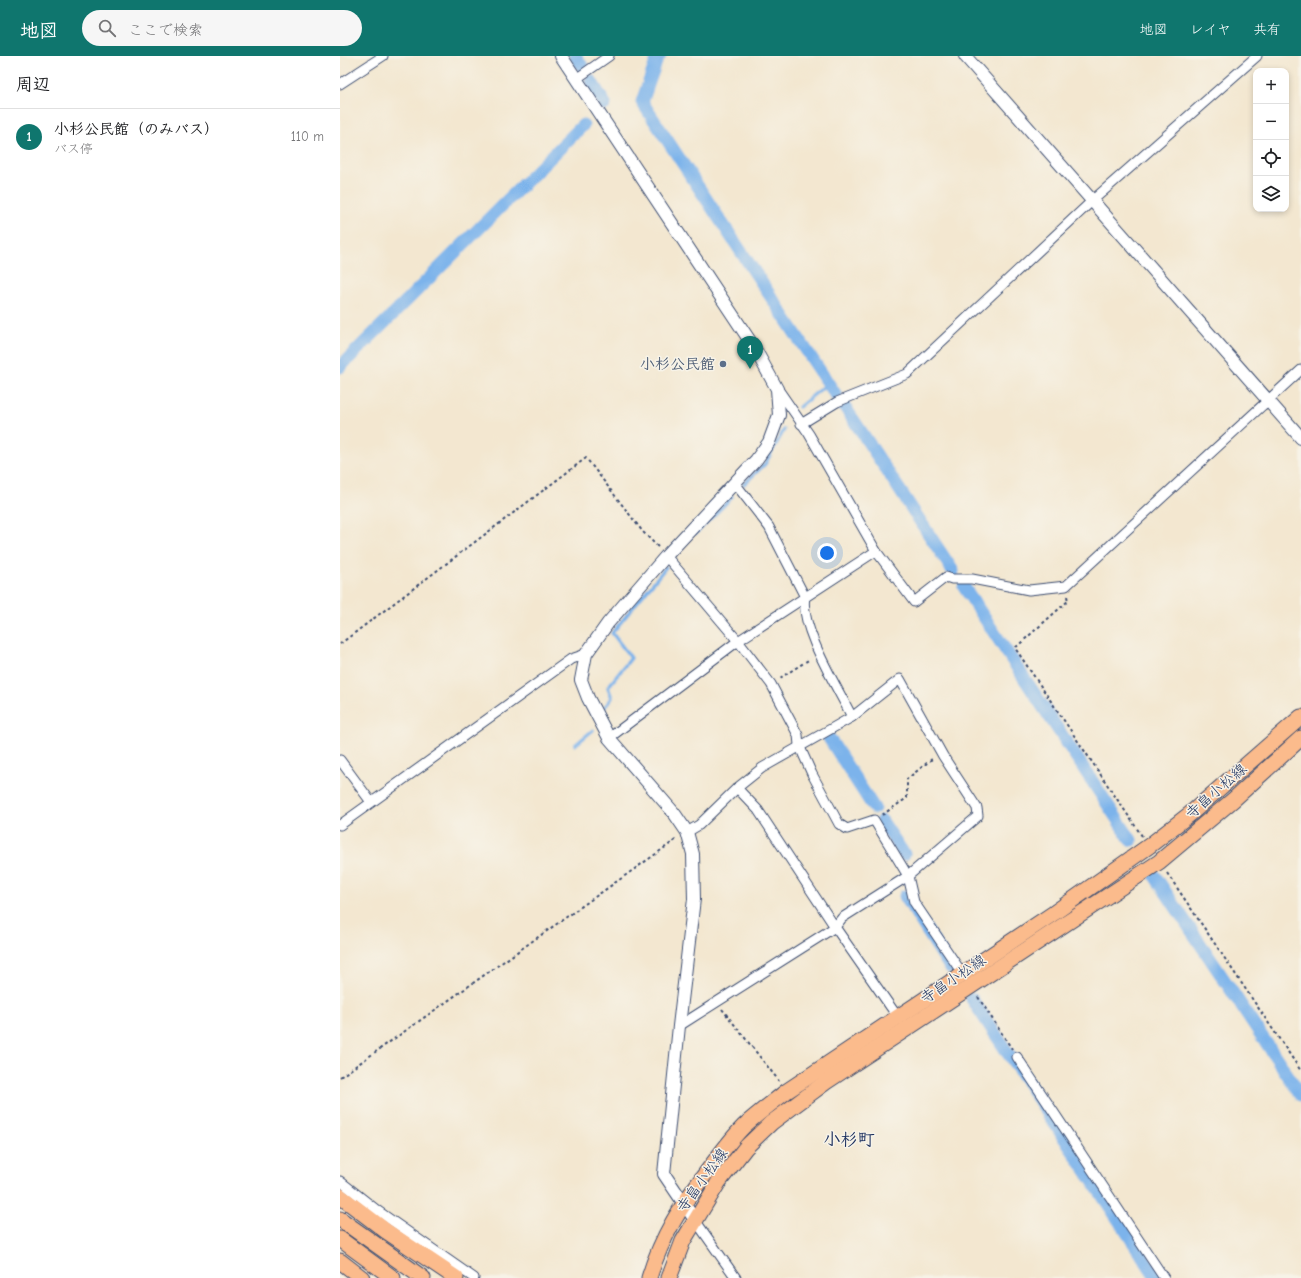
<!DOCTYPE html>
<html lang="ja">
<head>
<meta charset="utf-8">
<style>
  body { margin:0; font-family:"Comic Neue","Klee One",sans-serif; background:#f6f6f6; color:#202124 }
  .controls { position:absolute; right:12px; top:12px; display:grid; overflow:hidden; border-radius:8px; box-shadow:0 2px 6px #0003 }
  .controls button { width:36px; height:36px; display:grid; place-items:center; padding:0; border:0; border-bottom:1px solid #e0e0e0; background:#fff; color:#202124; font:20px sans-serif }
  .you { position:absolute; left:487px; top:497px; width:14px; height:14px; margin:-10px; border:3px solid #fff; border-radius:50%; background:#1a73e8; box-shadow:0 0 0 6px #1a73e833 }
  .badge { display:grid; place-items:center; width:26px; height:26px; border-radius:50%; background:#0f766e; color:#fff; font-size:13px; font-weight:700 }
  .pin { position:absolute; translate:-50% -33px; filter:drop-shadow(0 1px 2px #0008) }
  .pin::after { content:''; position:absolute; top:21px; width:14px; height:12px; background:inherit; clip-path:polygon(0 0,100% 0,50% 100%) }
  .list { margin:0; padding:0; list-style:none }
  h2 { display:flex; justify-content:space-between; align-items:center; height:52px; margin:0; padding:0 16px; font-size:17px }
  h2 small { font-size:13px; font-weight:400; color:#757577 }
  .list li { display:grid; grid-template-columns:26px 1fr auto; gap:12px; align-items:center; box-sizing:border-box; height:56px; padding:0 16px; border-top:1px solid #e0e0e0 }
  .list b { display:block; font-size:15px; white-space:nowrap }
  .list p { margin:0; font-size:13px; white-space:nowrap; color:#757577 }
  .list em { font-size:13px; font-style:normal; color:#757577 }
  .icon { flex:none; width:22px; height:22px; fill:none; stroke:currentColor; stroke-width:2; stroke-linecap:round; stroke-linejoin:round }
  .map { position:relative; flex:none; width:961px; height:1222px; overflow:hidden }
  header { display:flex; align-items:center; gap:24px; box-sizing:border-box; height:56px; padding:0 20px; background:#0f766e; color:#fff }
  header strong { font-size:19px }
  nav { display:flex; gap:22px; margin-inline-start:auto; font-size:14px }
  .search { width:280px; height:36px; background:#f6f6f6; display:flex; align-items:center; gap:10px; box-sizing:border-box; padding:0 14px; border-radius:22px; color:#757577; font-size:15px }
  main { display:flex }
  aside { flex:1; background:#fff }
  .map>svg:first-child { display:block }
</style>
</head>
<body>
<header>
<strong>地図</strong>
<div class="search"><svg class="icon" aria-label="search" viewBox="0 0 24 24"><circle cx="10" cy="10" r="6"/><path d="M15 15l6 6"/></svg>ここで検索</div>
<nav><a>地図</a><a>レイヤ</a><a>共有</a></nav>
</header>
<main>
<aside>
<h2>周辺<small></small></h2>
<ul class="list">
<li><span class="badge">1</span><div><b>小杉公民館（のみバス）</b><p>バス停</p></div><em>110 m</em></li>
</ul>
</aside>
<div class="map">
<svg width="961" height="1222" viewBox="0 0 961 1222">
  <rect width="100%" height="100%" fill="#f7f3e8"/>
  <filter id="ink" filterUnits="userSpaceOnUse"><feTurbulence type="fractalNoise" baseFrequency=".025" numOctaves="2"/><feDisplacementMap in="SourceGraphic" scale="8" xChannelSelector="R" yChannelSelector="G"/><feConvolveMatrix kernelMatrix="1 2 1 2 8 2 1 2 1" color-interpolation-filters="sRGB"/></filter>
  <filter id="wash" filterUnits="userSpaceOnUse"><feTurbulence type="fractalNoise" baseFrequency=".012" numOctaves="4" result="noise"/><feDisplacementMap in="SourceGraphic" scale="16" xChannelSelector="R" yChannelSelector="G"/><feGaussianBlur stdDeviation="0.9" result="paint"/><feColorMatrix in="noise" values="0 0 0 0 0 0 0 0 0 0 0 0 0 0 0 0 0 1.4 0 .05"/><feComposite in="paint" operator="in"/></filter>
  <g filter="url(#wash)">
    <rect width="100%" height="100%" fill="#f3e7d0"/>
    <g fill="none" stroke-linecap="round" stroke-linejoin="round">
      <g stroke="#7cb3eb" stroke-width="3.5">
        <polyline points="459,351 488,327"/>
        <polyline points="404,428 425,408 444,374"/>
        <polyline points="356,477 392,441"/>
        <polyline points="263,653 272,642 268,631 291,602 272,577 326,511"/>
        <polyline points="235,689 253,674"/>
      </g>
      <g stroke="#7cb3eb" stroke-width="13">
        <polyline points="235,0 242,10"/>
        <polyline points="320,0 317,3 302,46 496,339"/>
        <polyline points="251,25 265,48"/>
        <polyline points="0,311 243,69"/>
        <polyline points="503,348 613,515"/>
        <polyline points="624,531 791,784"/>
        <polyline points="489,682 534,752"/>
        <polyline points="542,765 564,798"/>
        <polyline points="815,820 961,1039"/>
        <polyline points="565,840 610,911"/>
        <polyline points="632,943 817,1222"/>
      </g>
    </g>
  </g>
  <g filter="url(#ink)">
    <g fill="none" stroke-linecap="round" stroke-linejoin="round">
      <g stroke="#3b4b6f" stroke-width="11">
        <g id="minor">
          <polyline points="236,23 269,0"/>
          <polyline points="0,28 43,0"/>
          <polyline points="438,333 469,378 536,495 574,546 606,521 612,523 632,523 689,534 726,530 961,314"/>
          <polyline points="461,368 497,346 567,318 753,144 917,0"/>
          <polyline points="326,500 398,585 431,628 458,679 459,689 472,718 499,768 507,773 534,764 568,820 574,846 622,917"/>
          <polyline points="269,682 398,585 536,495"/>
          <polyline points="0,704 31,746"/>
          <polyline points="397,732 418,754 495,871 557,960"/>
          <polyline points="0,769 231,603 246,598"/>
          <polyline points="347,776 359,769 397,732 422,712 512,661"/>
          <path d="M339,970L495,871L502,862L568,820L638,760L637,752L603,700L560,623L512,661C498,632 459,571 465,541L429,471L394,426"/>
          <polyline points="677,1001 824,1222"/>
          <polyline points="0,1125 38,1155 134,1222"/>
          <polyline points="355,1164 396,1222"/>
        </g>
      </g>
      <g stroke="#3b4b6f" stroke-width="14">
        <g id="tertiary">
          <polyline points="221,0 414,291 437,333 439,359 429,386 416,404 326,500 268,567 246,598 241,624 248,642 269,682 334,757 347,776 353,798 354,843 339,970 324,1118 355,1164"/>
          <polyline points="625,0 961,382"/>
        </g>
      </g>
      <g stroke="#3b4b6f" stroke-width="17">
        <g id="primary">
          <path d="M309,1222C322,1179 342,1148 369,1113C380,1098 391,1083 404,1070C417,1058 432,1047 447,1035L714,857L809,790L850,758L961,661"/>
          <polyline points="329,1222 343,1185 378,1127 406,1091 431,1067 486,1026 819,806 893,744 961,682"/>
        </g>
      </g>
      <g stroke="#3b4b6f" stroke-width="17">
        <g id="trunk">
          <polyline points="0,1140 46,1175 116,1222"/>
          <polyline points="0,1163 83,1222"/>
          <polyline points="0,1183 53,1222"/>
          <polyline points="0,1205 22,1222"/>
        </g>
      </g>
      <g stroke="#3b4b6f" stroke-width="2" stroke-dasharray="3 3" stroke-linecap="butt">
        <polyline points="727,540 728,545 675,592 802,780"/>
        <polyline points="0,588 246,402 303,476 319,492"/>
        <polyline points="440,622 470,603"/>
        <polyline points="542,759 567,742 567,723 592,703"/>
        <polyline points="827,817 961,1015"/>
        <polyline points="638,941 672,993"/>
        <polyline points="382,953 439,1025"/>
        <polyline points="0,1021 337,783"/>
      </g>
      <use href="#minor" stroke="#fff" stroke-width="9"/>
      <use href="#tertiary" stroke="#fff" stroke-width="12"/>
      <use href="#primary" stroke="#fbbb8c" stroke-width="15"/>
      <use href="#trunk" stroke="#fbbb8c" stroke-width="15"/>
    </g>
  </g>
  <circle fill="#5c6f8a" stroke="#f7f3e8" stroke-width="1.5" cx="383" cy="308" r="4"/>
  <g text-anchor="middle" stroke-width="3" stroke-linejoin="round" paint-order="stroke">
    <g font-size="15" font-weight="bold" fill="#4e5e75" stroke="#f7f3e8" text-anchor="end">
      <text x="375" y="313">小杉公民館</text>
    </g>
    <g font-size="15" fill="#1b2f5e" stroke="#f7f3e8">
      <text transform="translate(876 735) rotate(-41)" y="5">寺畠小松線</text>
      <text transform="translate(613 923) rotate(-34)" y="5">寺畠小松線</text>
      <text transform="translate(362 1124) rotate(-54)" y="5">寺畠小松線</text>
    </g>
    <g font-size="17" font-weight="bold" fill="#1b2f5e" stroke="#f7f3e8">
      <text x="509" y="1089">小杉町</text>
    </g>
  </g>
</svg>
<div class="controls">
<button>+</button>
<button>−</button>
<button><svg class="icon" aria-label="locate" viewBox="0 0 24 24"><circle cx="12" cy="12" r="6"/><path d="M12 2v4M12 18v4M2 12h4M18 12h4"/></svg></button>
<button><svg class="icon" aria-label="layers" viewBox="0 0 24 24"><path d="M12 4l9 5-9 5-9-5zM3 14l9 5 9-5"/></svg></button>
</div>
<div class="you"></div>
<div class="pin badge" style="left:410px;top:313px">1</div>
</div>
</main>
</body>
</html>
